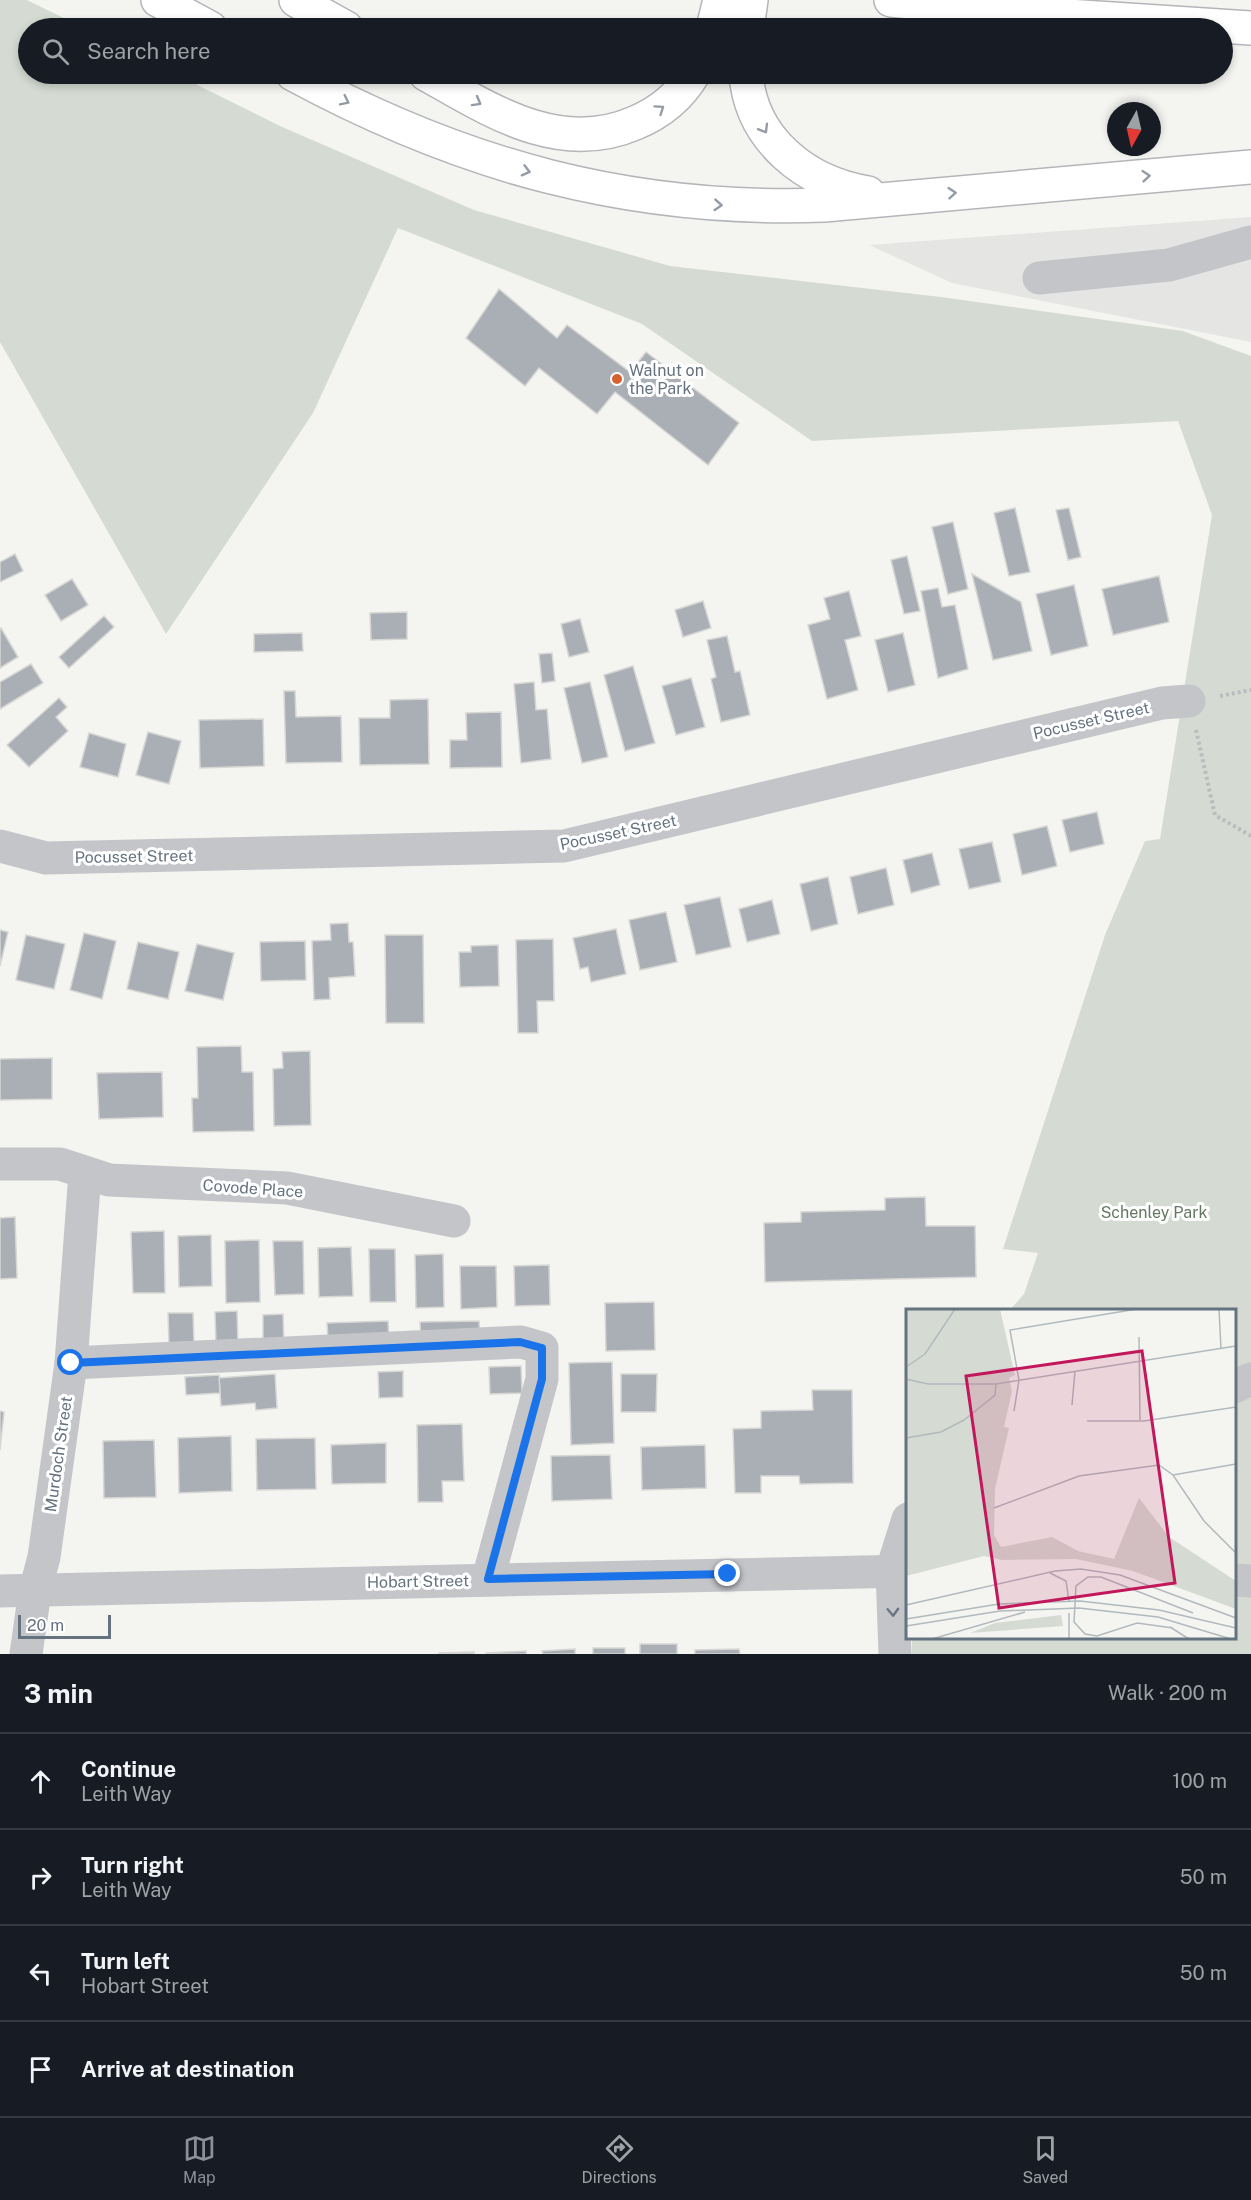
<!DOCTYPE html>
<html lang="en">
<head>
<meta charset="utf-8">
<style>
  body { margin:0; font-family:"Public Sans",sans-serif; background:#242831; color:#f1f3f6 }
  .compass { position:absolute; left:1107px; top:102px; width:54px; height:54px; border-radius:50%; background:#171b24; box-shadow:0 3px 9px #0003; rotate:188deg }
  .scale { position:absolute; left:18px; bottom:15px; width:93px; box-sizing:border-box; padding-left:6px; border:3px solid #657280; border-top:0; font-size:16px; line-height:21px; white-space:nowrap; color:#657280; -webkit-text-stroke:4px #fff; paint-order:stroke }
  .stop { position:absolute; width:18px; height:18px; margin:-14px; border:4px solid #1a73e8; border-radius:50%; background:#fff }
  .stop.end { background:#1a73e8; border-color:#fff; box-shadow:0 2px 6px #0008 }
  .list { margin:0; padding:0; list-style:none }
  h2 { display:flex; justify-content:space-between; align-items:center; height:78px; margin:0; padding:0 24px; font-size:26px }
  h2 small { font-size:20px; font-weight:400; color:#9ea1a6 }
  .list li { display:grid; grid-template-columns:39px 1fr auto; gap:18px; align-items:center; box-sizing:border-box; height:96px; padding:0 24px; border-top:2px solid #363941 }
  .list b { display:block; font-size:22px; white-space:nowrap }
  .list p { margin:0; font-size:20px; white-space:nowrap; color:#9ea1a6 }
  .list em { font-size:20px; font-style:normal; color:#9ea1a6 }
  .icon { flex:none; width:33px; height:33px; fill:none; stroke:currentColor; stroke-width:2; stroke-linecap:round; stroke-linejoin:round }
  .map { position:relative; flex:none; width:1251px; height:1654px; overflow:hidden }
  .search { position:absolute; background:#171b24; box-shadow:0 3px 9px #0003; left:18px; right:18px; top:18px; height:66px; display:flex; align-items:center; gap:15px; box-sizing:border-box; padding:0 21px; border-radius:33px; color:#9ea1a6; font-size:22px }
  .sheet { height:462px; background:#171b24 }
  nav { display:flex; justify-content:space-around; align-items:center; box-sizing:border-box; height:84px; border-top:2px solid #363941; background:#171b24; font-size:16px; color:#9ea1a6 }
  nav a { display:grid; justify-items:center; gap:3px }
  nav .on { color:#8c9099 }
  .map>svg:first-child { display:block }
</style>
</head>
<body>
<div class="map">
<svg width="1251" height="1654" viewBox="0 0 1251 1654">
  <rect width="100%" height="100%" fill="#f4f5f1"/>
  <polygon fill="#e5e6e4" points="1251,217 1251,342 952,283 869,245"/>
  <polygon fill="#d5dbd2" points="0,0 27,0 84,28 28,28 28,74 175,74 280,126 474,210 670,266 941,297 1183,331 1251,356 1251,1654 912,1654 912,1638 1234,1638 1234,1310 1010,1310 1024,1294 1038,1253 1003,1249 1105,935 1145,841 1160,839 1212,515 1178,421 812,441 642,324 398,228 313,413 166,634 0,342"/>
  <g fill="#a9afb5" stroke="#d6d6d4" stroke-width="1.5">
    <polygon points="499,289 557,338 567,325 630,372 646,352 739,423 708,465 615,392 597,414 539,368 525,386 466,338"/>
    <polygon points="1015,508 1030,572 1009,576 994,513"/>
    <polygon points="1069,508 1081,557 1068,560 1056,510"/>
    <polygon points="953,522 968,589 948,594 932,527"/>
    <polygon points="15,554 23,571 0,582 0,562"/>
    <polygon points="907,556 920,611 904,614 891,560"/>
    <polygon points="972,574 1021,602 1032,651 993,660"/>
    <polygon points="1159,576 1169,622 1113,635 1102,589"/>
    <polygon points="72,579 88,605 61,621 45,595"/>
    <polygon points="1074,585 1088,646 1051,655 1036,594"/>
    <polygon points="938,588 942,607 955,605 968,669 938,678 921,591"/>
    <polygon points="849,591 861,636 845,640 858,690 827,699 808,625 830,619 824,598"/>
    <polygon points="703,601 711,628 683,637 675,610"/>
    <polygon points="407,612 407,639 371,640 370,613"/>
    <polygon points="104,616 114,627 69,668 59,657"/>
    <polygon points="580,619 589,652 569,657 561,624"/>
    <polygon points="1,628 18,657 0,668 0,629"/>
    <polygon points="302,633 303,651 254,652 254,634"/>
    <polygon points="903,633 915,685 888,692 875,640"/>
    <polygon points="727,636 735,672 740,671 750,715 721,722 711,679 716,677 707,640"/>
    <polygon points="552,653 555,681 542,683 539,654"/>
    <polygon points="31,664 43,683 0,709 0,682"/>
    <polygon points="633,666 655,743 625,751 604,675"/>
    <polygon points="691,678 705,727 676,735 662,686"/>
    <polygon points="534,682 536,710 547,709 551,759 521,763 514,684"/>
    <polygon points="590,682 608,757 582,763 564,688"/>
    <polygon points="284,691 295,691 296,717 341,716 342,762 286,763"/>
    <polygon points="59,698 67,707 56,717 68,731 29,767 7,745"/>
    <polygon points="428,699 429,764 360,765 359,718 390,718 390,700"/>
    <polygon points="501,712 502,767 450,768 450,740 467,740 466,713"/>
    <polygon points="263,719 264,766 200,768 199,720"/>
    <polygon points="148,732 181,741 169,784 136,775"/>
    <polygon points="89,733 126,744 118,777 80,767"/>
    <polygon points="1097,812 1104,844 1070,852 1062,820"/>
    <polygon points="1047,826 1057,866 1022,875 1013,834"/>
    <polygon points="992,842 1001,882 969,889 959,849"/>
    <polygon points="932,853 940,885 911,893 903,860"/>
    <polygon points="886,868 894,905 858,914 850,877"/>
    <polygon points="828,877 838,924 811,931 800,884"/>
    <polygon points="720,897 731,947 696,955 684,905"/>
    <polygon points="772,900 780,934 747,942 739,909"/>
    <polygon points="666,912 677,962 640,970 629,920"/>
    <polygon points="348,923 349,942 353,942 355,976 329,978 330,999 314,1000 312,941 331,940 330,924"/>
    <polygon points="616,929 626,974 591,982 588,967 580,969 573,938"/>
    <polygon points="0,930 8,932 0,966"/>
    <polygon points="84,933 116,941 102,999 70,990"/>
    <polygon points="26,935 65,944 54,989 16,980"/>
    <polygon points="385,935 423,935 424,1023 386,1023"/>
    <polygon points="553,939 554,1001 537,1001 538,1033 518,1033 516,940"/>
    <polygon points="305,941 306,980 261,981 260,942"/>
    <polygon points="138,942 179,952 168,999 127,989"/>
    <polygon points="197,944 234,953 223,1000 185,991"/>
    <polygon points="498,945 499,986 460,987 459,952 471,952 471,946"/>
    <polygon points="241,1046 242,1072 253,1072 254,1131 193,1132 192,1098 198,1098 197,1047"/>
    <polygon points="310,1051 311,1125 274,1126 273,1069 283,1068 282,1052"/>
    <polygon points="52,1058 52,1099 0,1100 0,1059"/>
    <polygon points="162,1072 163,1117 99,1119 97,1073"/>
    <polygon points="925,1197 926,1226 975,1226 976,1277 765,1282 764,1223 801,1222 801,1212 885,1210 885,1198"/>
    <polygon points="15,1217 17,1278 0,1279 0,1218"/>
    <polygon points="164,1231 165,1293 133,1293 131,1232"/>
    <polygon points="211,1235 212,1286 179,1287 178,1236"/>
    <polygon points="259,1240 260,1302 226,1303 225,1241"/>
    <polygon points="273,1241 303,1241 304,1294 275,1295"/>
    <polygon points="351,1247 353,1296 319,1297 318,1248"/>
    <polygon points="369,1249 395,1249 396,1302 370,1302"/>
    <polygon points="443,1254 444,1307 416,1308 415,1255"/>
    <polygon points="549,1265 550,1305 515,1306 514,1266"/>
    <polygon points="460,1266 496,1266 497,1307 461,1309"/>
    <polygon points="654,1302 655,1350 606,1351 605,1303"/>
    <polygon points="237,1311 238,1342 216,1343 215,1312"/>
    <polygon points="168,1313 193,1313 194,1342 169,1343"/>
    <polygon points="283,1314 284,1345 263,1346 263,1315"/>
    <polygon points="388,1321 389,1339 328,1340 327,1323"/>
    <polygon points="479,1321 480,1337 421,1339 420,1322"/>
    <polygon points="612,1362 614,1443 571,1445 569,1363"/>
    <polygon points="521,1366 522,1393 490,1394 489,1367"/>
    <polygon points="403,1371 403,1397 379,1398 378,1372"/>
    <polygon points="275,1374 277,1408 256,1410 255,1403 221,1406 219,1378"/>
    <polygon points="621,1374 657,1374 656,1412 621,1412"/>
    <polygon points="219,1375 220,1393 186,1395 185,1377"/>
    <polygon points="812,1390 852,1390 853,1483 800,1484 799,1476 761,1476 761,1493 735,1493 733,1429 761,1428 761,1411 813,1410"/>
    <polygon points="0,1411 4,1412 0,1450"/>
    <polygon points="462,1424 464,1481 442,1481 443,1502 418,1502 417,1425"/>
    <polygon points="231,1436 232,1491 179,1493 178,1438"/>
    <polygon points="315,1438 316,1489 257,1490 256,1439"/>
    <polygon points="154,1440 156,1497 104,1498 103,1441"/>
    <polygon points="386,1443 386,1483 332,1484 331,1445"/>
    <polygon points="705,1445 706,1488 642,1490 641,1447"/>
    <polygon points="610,1455 612,1499 552,1501 551,1456"/>
    <rect x="640" y="1644" width="37" height="10"/>
    <rect x="593" y="1648" width="32" height="6"/>
    <polygon points="575,1649 575,1654 543,1654 542,1651"/>
    <polygon points="739,1649 740,1654 695,1654 695,1650"/>
    <polygon points="526,1651 526,1654 486,1654 486,1653"/>
    <polygon points="474,1652 474,1654 439,1654 439,1653"/>
  </g>
  <g fill="none" stroke-linecap="round" stroke-linejoin="round">
    <g stroke="#b3b6b9" stroke-width="36">
      <g id="highway">
        <polyline points="158,0 210,28"/>
        <polyline points="296,0 346,28"/>
        <polyline points="891,0 1021,13 1251,28"/>
        <polyline points="713,28 720,0"/>
        <polyline points="747,28 751,0"/>
        <path d="M293,74C463,166 630,212 824,205L1251,167"/>
        <path d="M426,74C490,110 559,156 635,123C659,113 680,96 693,74"/>
        <path d="M746,74C751,140 806,183 868,193"/>
      </g>
    </g>
    <g stroke="#babcbe" stroke-width="4" stroke-dasharray="3 3" stroke-linecap="butt">
      <polyline points="1220,696 1251,690"/>
      <polyline points="1196,730 1215,815 1251,836"/>
    </g>
    <g stroke="#c3c5c9" stroke-width="33">
      <polyline points="1039,278 1169,265 1251,242"/>
      <polyline points="0,846 46,858 564,846 1162,703 1189,701"/>
      <polyline points="0,1164 60,1164 109,1180 287,1188 454,1221"/>
      <polyline points="71,1363 521,1342 542,1348 542,1379 488,1579"/>
      <polyline points="1234,1387 1251,1379"/>
      <polyline points="1234,1580 1251,1581"/>
      <polyline points="0,1591 908,1571"/>
      <polyline points="26,1654 35,1591 44,1557 71,1363 85,1173"/>
      <polyline points="895,1654 892,1570 908,1519"/>
    </g>
    <use href="#highway" stroke="#fff" stroke-width="33"/>
  </g>
  <defs><path id="oneway-chevron" d="M-2-3.5L2.5 0L-2 3.5" fill="none" stroke-width="1.6" stroke-linecap="round" stroke-linejoin="round" transform="scale(1.5)"/></defs>
  <g stroke="#939ca6">
    <use href="#oneway-chevron" transform="translate(345 101) rotate(26)"/>
    <use href="#oneway-chevron" transform="translate(477 102) rotate(29)"/>
    <use href="#oneway-chevron" transform="translate(660 109) rotate(-35)"/>
    <use href="#oneway-chevron" transform="translate(764 129) rotate(59)"/>
    <use href="#oneway-chevron" transform="translate(526 171) rotate(15)"/>
    <use href="#oneway-chevron" transform="translate(1146 176) rotate(-5)"/>
    <use href="#oneway-chevron" transform="translate(952 193) rotate(-5)"/>
    <use href="#oneway-chevron" transform="translate(718 205) rotate(4)"/>
  </g>
  <use stroke="#6a7684" href="#oneway-chevron" transform="translate(893 1612) rotate(88)"/>
  <g fill="none" stroke-linecap="round" stroke-linejoin="round">
    <polyline stroke="#1a73e8" stroke-width="8" points="71,1363 520,1342 542,1348 542,1379 488,1579 728,1574"/>
  </g>
  <circle fill="#d7612e" stroke="#fff" stroke-width="2" cx="617" cy="379" r="6"/>
  <g text-anchor="middle" stroke-width="6" stroke-linejoin="round" paint-order="stroke">
    <g font-size="16" fill="#657280" stroke="#fff" text-anchor="start">
      <text x="629" y="376">Walnut on<tspan x="629" dy="18">the Park</tspan></text>
    </g>
    <g font-size="16" fill="#657280" stroke="#fff">
      <text transform="translate(1091 720) rotate(-13)" y="6">Pocusset Street</text>
      <text transform="translate(618 832) rotate(-12)" y="6">Pocusset Street</text>
      <text transform="translate(134 856) rotate(-1)" y="6">Pocusset Street</text>
      <text transform="translate(253 1188) rotate(4)" y="6">Covode Place</text>
      <text transform="translate(58 1454) rotate(-82)" y="6">Murdoch Street</text>
      <text transform="translate(418 1581) rotate(-1)" y="6">Hobart Street</text>
    </g>
    <g font-size="16" fill="#667864" stroke="#fff">
      <text x="1154" y="1218">Schenley Park</text>
    </g>
  </g>
  <g transform="translate(906 1309)">
    <rect width="330" height="330" fill="#f4f5f1"/>
    <path d="M0,0H94L109,66L103,69L106,82L98,118L103,119L89,180L88,226L95,238L146,228L172,242L208,250L233,189L263,228L330,272V300L227,262L170,250L96,251L78,247L0,267ZM155,306L157,317L64,324L89,314Z" fill="#d5dbd2"/>
    <path fill="none" stroke="#b2b9bd" stroke-width="1.5" d="M313,0L315,40M233,28L234,111M0,58L19,45L49,0M0,70L22,75H90L330,37M166,96L169,62M108,102L113,71L104,21L231,0M181,112H238L330,98M0,129L35,123L58,111L89,86L90,75M267,166L330,155M88,199L173,167L253,156L267,166L298,212L330,244M144,264L160,272L163,292M0,296L149,262L175,260L214,266L330,309M0,310L93,295L174,292L253,301L330,319M0,317L94,302L173,299L252,308L325,330M264,318L283,330M267,319L231,314L191,327L179,325L168,313L170,277L182,268H195L287,304M26,330L119,303M163,330V304"/>
    <path fill="#c2185b" fill-opacity="0.15" stroke="#c2185b" stroke-width="3" d="M236,42L269,274L93,299L60,67Z"/>
    <rect width="330" height="330" fill="none" stroke="#657280" stroke-width="3"/>
  </g>
</svg>
<svg class="compass" viewBox="-18 -18 36 36"><path d="M0-13l5 13h-10z" fill="#e53935"/><path d="M0 13l5-13h-10z" fill="#9ea1a6"/></svg>
<div class="scale">20 m</div>
<div class="stop" style="left:71px;top:1363px"></div>
<div class="stop end" style="left:728px;top:1574px"></div>
<div class="search"><svg class="icon" aria-label="search" viewBox="0 0 24 24"><circle cx="10" cy="10" r="6"/><path d="M15 15l6 6"/></svg>Search here</div>
</div>
<section class="sheet">
<h2>3 min<small>Walk · 200 m</small></h2>
<ul class="list">
<li><svg class="icon" aria-label="ahead" viewBox="0 0 24 24"><path d="M12 20V5M6 11l6-6 6 6"/></svg><div><b>Continue</b><p>Leith Way</p></div><em>100 m</em></li>
<li><svg class="icon" aria-label="right" viewBox="0 0 24 24"><path d="M7 20v-9h11M14 6l5 5-5 5"/></svg><div><b>Turn right</b><p>Leith Way</p></div><em>50 m</em></li>
<li><svg class="icon" aria-label="left" viewBox="0 0 24 24"><path d="M17 20v-9H6M10 6l-5 5 5 5"/></svg><div><b>Turn left</b><p>Hobart Street</p></div><em>50 m</em></li>
<li><svg class="icon" aria-label="arrive" viewBox="0 0 24 24"><path d="M6 21V4h12l-3 4 3 4H6"/></svg><div><b>Arrive at destination</b></div></li>
</ul>
</section>
<nav>
<a class="on"><svg class="icon" aria-label="map" viewBox="0 0 24 24"><path d="M3 6l6-2 6 2 6-2v14l-6 2-6-2-6 2zM9 4v14M15 6v14"/></svg>Map</a>
<a><svg class="icon" aria-label="directions" viewBox="0 0 24 24"><path d="M12 3l9 9-9 9-9-9zM9 14v-3h6M13 9l2 2-2 2"/></svg>Directions</a>
<a><svg class="icon" aria-label="saved" viewBox="0 0 24 24"><path d="M7 4h10v16l-5-4-5 4z"/></svg>Saved</a>
</nav>
</body>
</html>
